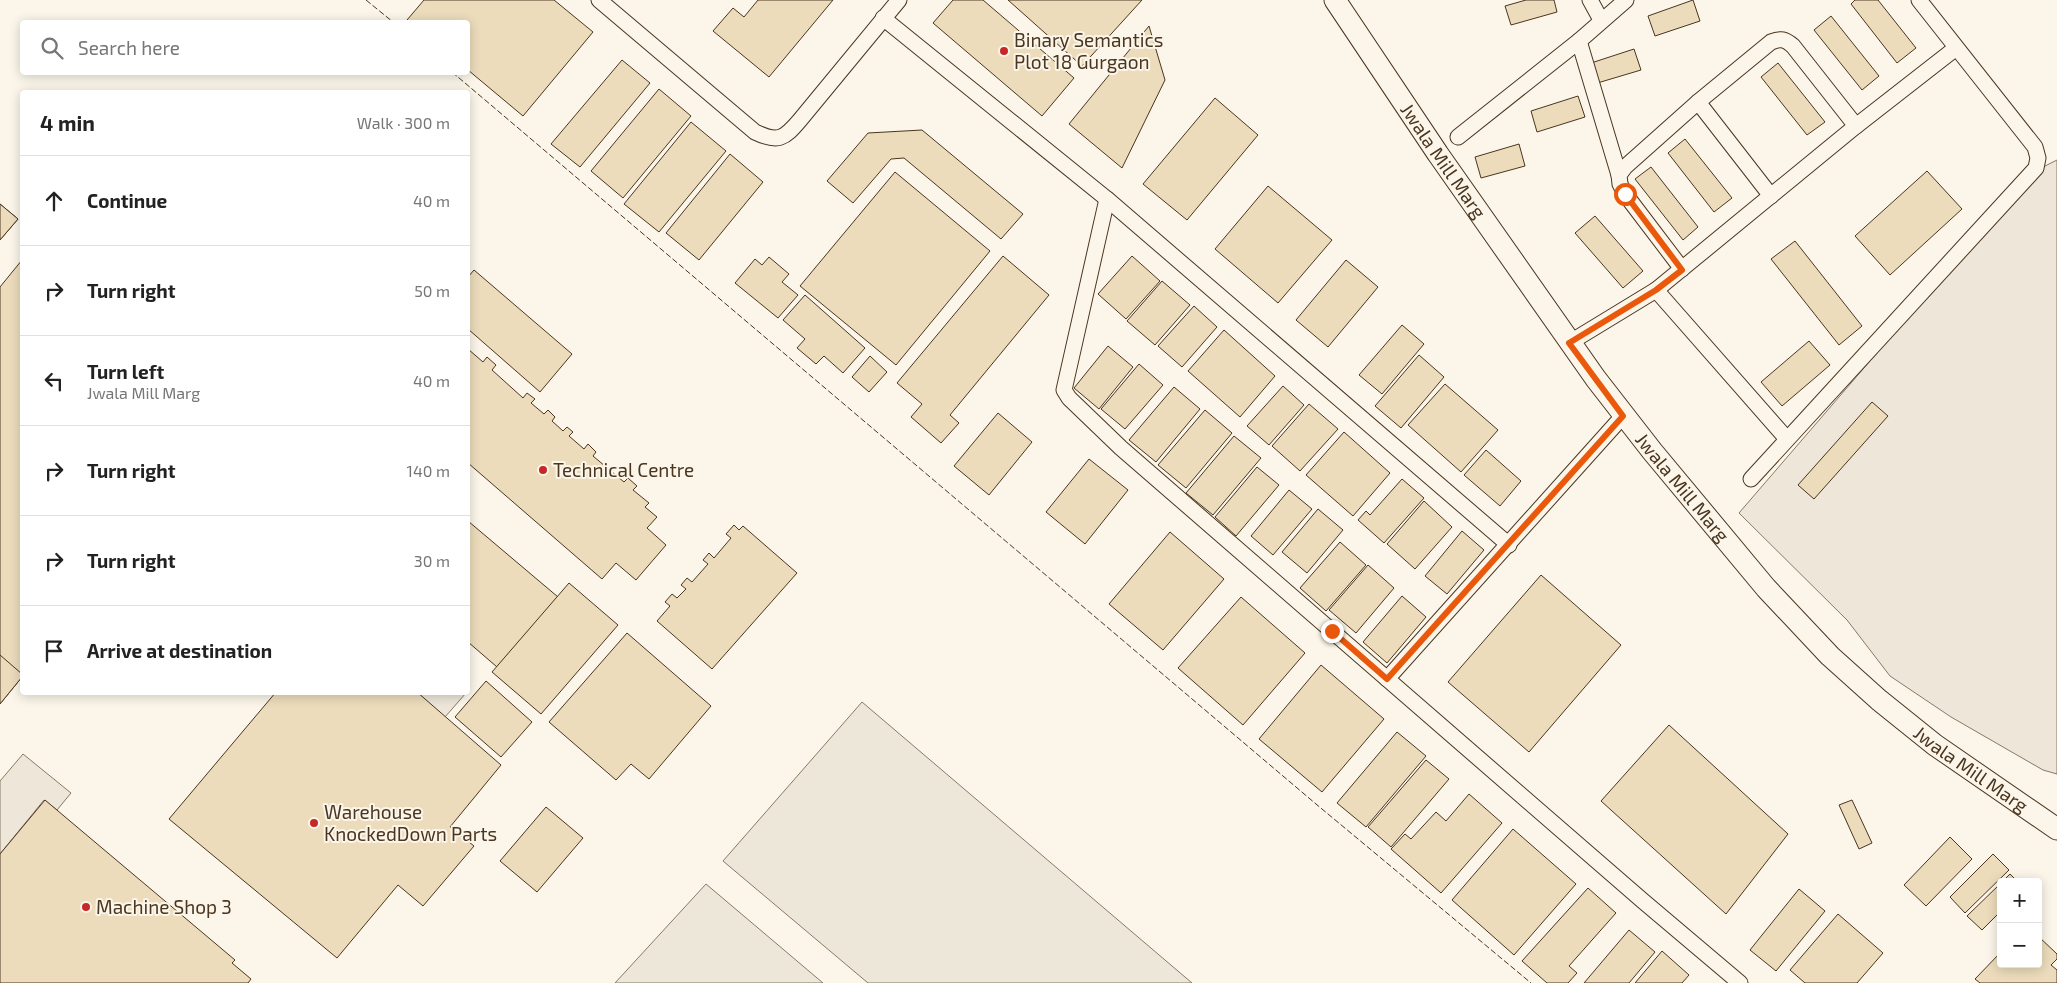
<!DOCTYPE html>
<html lang="en">
<head>
<meta charset="utf-8">
<style>
  body { margin:0; font-family:"Exo 2",sans-serif; background:#f2f2f2; color:#222 }
  .controls { position:absolute; right:15px; bottom:15px; display:grid; overflow:hidden; border-radius:5px; box-shadow:0 2px 12px #0003 }
  .controls button { width:45px; height:45px; display:grid; place-items:center; padding:0; border:0; border-bottom:1px solid #e0e0e0; background:#fff; color:#222; font:25px sans-serif }
  .stop { position:absolute; width:15px; height:15px; margin:-11px; border:4px solid #ea580c; border-radius:50%; background:#fff }
  .stop.end { background:#ea580c; border-color:#fff; box-shadow:0 1px 5px #0008 }
  .list { margin:0; padding:0; list-style:none }
  h2 { display:flex; justify-content:space-between; align-items:center; height:65px; margin:0; padding:0 20px; font-size:21px }
  h2 small { font-size:16px; font-weight:400; color:#767676 }
  .list li { display:grid; grid-template-columns:32px 1fr auto; gap:15px; align-items:center; box-sizing:border-box; height:90px; padding:0 20px; border-top:1px solid #e0e0e0 }
  .list b { display:block; font-size:19px; white-space:nowrap }
  .list p { margin:0; font-size:16px; white-space:nowrap; color:#767676 }
  .list em { font-size:16px; font-style:normal; color:#767676 }
  .icon { flex:none; width:28px; height:28px; fill:none; stroke:currentColor; stroke-width:2; stroke-linecap:round; stroke-linejoin:round }
  .map { position:relative; flex:none; width:2057px; height:983px; overflow:hidden }
  .search { position:absolute; background:#fff; box-shadow:0 2px 12px #0003; left:20px; top:20px; width:450px; height:55px; display:flex; align-items:center; gap:12px; box-sizing:border-box; padding:0 18px; border-radius:5px; color:#767676; font-size:19px }
  .panel { position:absolute; background:#fff; box-shadow:0 2px 12px #0003; left:20px; top:90px; width:450px; height:605px; border-radius:5px }
  .map>svg:first-child { display:block }
</style>
</head>
<body>
<div class="map">
<svg width="2057" height="983" viewBox="0 0 2057 983">
  <rect width="100%" height="100%" fill="#fbf6e9"/>
  <g fill="#ede6d9" stroke="#887966">
    <polygon points="2057,160 2057,774 2043,770 1951,717 1890,676 1847,620 1739,513 1895,332 2045,166"/>
    <polygon points="417,693 466,693 445,717"/>
    <polygon points="23,754 71,793 57,810 44,800 0,854 0,781"/>
  </g>
  <g fill="#ede7d9" stroke="#887966">
    <polygon points="862,702 1192,983 868,983 723,861"/>
    <polygon points="706,884 823,983 615,983"/>
  </g>
  <g fill="#ecdcbc" stroke="#4a3520">
    <polygon points="424,0 554,0 593,32 523,116 468,70 468,22 410,22 407,20"/>
    <polygon points="758,0 833,0 769,77 713,31 733,8 744,17"/>
    <polygon points="953,0 983,0 1074,78 1042,116 933,23"/>
    <polygon points="1008,0 1142,0 1082,66"/>
    <polygon points="1526,0 1554,0 1557,12 1511,25 1505,6"/>
    <polygon points="1693,0 1700,21 1655,36 1648,16"/>
    <polygon points="1855,0 1878,0 1916,48 1897,63 1851,4"/>
    <polygon points="1831,16 1879,76 1862,90 1814,30"/>
    <polygon points="1149,26 1165,80 1122,168 1069,124"/>
    <polygon points="1634,49 1641,70 1594,84 1588,64"/>
    <polygon points="622,60 650,83 580,167 551,144"/>
    <polygon points="1778,63 1825,122 1807,135 1761,77"/>
    <polygon points="659,89 691,116 623,198 591,171"/>
    <polygon points="1578,96 1585,117 1537,132 1531,111"/>
    <polygon points="1215,98 1258,135 1187,220 1143,184"/>
    <polygon points="691,122 726,151 659,232 624,204"/>
    <polygon points="922,130 1023,214 1001,239 904,158 891,159 853,203 827,181 868,133"/>
    <polygon points="1685,139 1732,198 1714,212 1668,153"/>
    <polygon points="1519,144 1525,166 1481,178 1475,157"/>
    <polygon points="730,154 763,182 699,260 666,233"/>
    <polygon points="1651,167 1698,227 1683,240 1635,179"/>
    <polygon points="1927,171 1962,209 1890,275 1855,236"/>
    <polygon points="895,172 990,251 896,365 800,286"/>
    <polygon points="1268,186 1332,240 1278,303 1215,249"/>
    <polygon points="0,204 18,219 0,240"/>
    <polygon points="0,204 18,219 0,240"/>
    <polygon points="1595,216 1643,271 1623,288 1575,233"/>
    <polygon points="1795,241 1862,326 1839,345 1771,259"/>
    <polygon points="1003,256 1049,295 950,415 959,423 941,443 911,417 922,404 897,383"/>
    <polygon points="1132,256 1160,281 1126,319 1098,294"/>
    <polygon points="769,257 789,274 782,282 798,295 778,318 735,283 755,259 762,265"/>
    <polygon points="22,260 22,677 0,704 0,287"/>
    <polygon points="1346,260 1378,287 1328,347 1296,320"/>
    <polygon points="474,270 572,354 540,392 468,329 468,277"/>
    <polygon points="1162,281 1190,305 1155,345 1127,321"/>
    <polygon points="805,295 865,348 843,373 824,356 816,364 797,348 805,339 783,320"/>
    <polygon points="1194,306 1217,327 1182,367 1158,346"/>
    <polygon points="1402,325 1424,344 1382,394 1359,375"/>
    <polygon points="1224,330 1275,376 1240,417 1188,371"/>
    <polygon points="1809,341 1830,365 1782,406 1761,382"/>
    <polygon points="1108,346 1133,367 1099,409 1074,388"/>
    <polygon points="468,349 483,362 487,357 496,365 492,370 523,398 527,393 535,399 531,403 544,414 548,410 555,417 552,421 563,431 567,427 573,432 569,436 584,449 588,444 596,452 593,456 624,482 628,478 637,486 633,490 649,503 645,507 657,517 647,528 666,545 636,580 616,563 602,579 468,463"/>
    <polygon points="1419,355 1444,377 1401,428 1375,406"/>
    <polygon points="870,356 887,372 869,392 852,377"/>
    <polygon points="1139,364 1163,385 1125,429 1101,409"/>
    <polygon points="1445,384 1498,430 1461,472 1408,425"/>
    <polygon points="1283,386 1304,405 1269,445 1247,426"/>
    <polygon points="1174,387 1200,409 1156,462 1129,440"/>
    <polygon points="1872,402 1888,416 1814,499 1798,485"/>
    <polygon points="1309,404 1338,429 1300,471 1272,446"/>
    <polygon points="1205,410 1232,433 1186,488 1158,465"/>
    <polygon points="998,413 1032,442 989,495 954,466"/>
    <polygon points="1344,432 1390,473 1353,516 1306,475"/>
    <polygon points="1234,436 1261,458 1213,515 1186,493"/>
    <polygon points="1486,450 1521,481 1500,506 1464,475"/>
    <polygon points="1089,459 1128,490 1085,544 1046,512"/>
    <polygon points="1257,467 1279,485 1236,536 1215,517"/>
    <polygon points="1402,479 1424,498 1384,543 1358,520 1366,511 1370,515"/>
    <polygon points="1289,490 1312,509 1273,555 1251,536"/>
    <polygon points="1424,501 1452,527 1415,569 1387,544"/>
    <polygon points="1318,509 1343,530 1307,573 1282,552"/>
    <polygon points="468,521 558,597 497,667 468,642"/>
    <polygon points="734,525 739,530 743,526 797,573 712,669 657,621 670,606 665,602 672,594 677,598 686,589 681,585 687,578 692,582 708,564 703,560 709,553 714,558 731,538 726,534"/>
    <polygon points="1462,531 1484,550 1447,594 1425,576"/>
    <polygon points="1170,532 1224,579 1163,650 1109,604"/>
    <polygon points="1340,542 1366,565 1326,611 1300,588"/>
    <polygon points="1368,565 1394,588 1356,633 1329,610"/>
    <polygon points="1541,575 1621,645 1529,752 1448,682"/>
    <polygon points="569,583 618,625 541,714 492,672"/>
    <polygon points="1402,596 1426,617 1387,663 1363,642"/>
    <polygon points="1241,597 1305,653 1243,725 1178,668"/>
    <polygon points="627,633 711,706 649,779 631,764 616,780 549,722"/>
    <polygon points="0,655 22,674 22,677 0,704"/>
    <polygon points="1321,665 1384,719 1322,792 1259,739"/>
    <polygon points="486,681 532,722 501,757 455,717"/>
    <polygon points="276,692 417,692 501,765 450,827 474,846 423,906 398,885 337,958 169,819"/>
    <polygon points="1669,725 1788,834 1726,914 1601,801"/>
    <polygon points="1397,732 1426,756 1366,827 1337,803"/>
    <polygon points="1426,760 1449,779 1391,847 1368,827"/>
    <polygon points="1469,794 1502,823 1441,893 1391,849 1405,834 1411,839 1436,812 1446,821"/>
    <polygon points="45,800 235,960 232,963 251,979 248,983 0,983 0,854"/>
    <polygon points="1852,800 1872,843 1859,849 1839,805"/>
    <polygon points="546,807 583,838 537,892 500,861"/>
    <polygon points="1513,829 1576,884 1514,955 1452,900"/>
    <polygon points="1950,837 1972,859 1926,906 1904,885"/>
    <polygon points="1993,854 2009,870 1965,913 1950,897"/>
    <polygon points="2010,874 2018,882 2002,882"/>
    <polygon points="2001,883 2001,911 1982,930 1967,916"/>
    <polygon points="1588,888 1616,913 1569,966 1577,973 1568,983 1547,983 1522,961"/>
    <polygon points="1799,889 1825,911 1776,971 1750,950"/>
    <polygon points="1838,914 1883,953 1857,983 1805,983 1790,970"/>
    <polygon points="1629,930 1655,952 1629,983 1584,983"/>
    <polygon points="2038,936 2057,954 2057,959 2051,965 2057,970 2057,983 1980,983 1975,979 2001,952 2001,964 2038,964"/>
    <polygon points="1662,951 1689,975 1682,983 1635,983"/>
  </g>
  <g fill="none" stroke-linecap="round" stroke-linejoin="round">
    <g stroke="#4a3520" stroke-width="17">
      <g id="street">
        <path d="M599,0L755,132C778,143 784,139 800,120L899,0"/>
        <polyline points="1590,0 1601,20"/>
        <polyline points="883,18 1107,199 1509,545"/>
        <polyline points="1579,41 1619,175"/>
        <polyline points="1698,102 1771,196"/>
        <polyline points="1458,137 1579,41 1626,0"/>
        <polyline points="1107,199 1064,390 1069,398 1121,448 1643,901 1740,983"/>
        <path d="M1682,269L1625,194L1620,184L1619,175L1625,167L1698,102L1771,42C1781,38 1785,39 1793,46L1856,126"/>
        <polyline points="1656,290 1787,439"/>
        <polyline points="1569,343 1656,290 1856,126 1956,48"/>
        <polyline points="1751,479 2036,168 2038,158 2035,147 1919,0"/>
        <polyline points="1387,679 1623,416"/>
      </g>
    </g>
    <g stroke="#4a3520" stroke-width="23">
      <g id="secondary">
        <path id="s1" d="M1335,0L1438,154L1596,379L1652,451L1766,588L1830,656L1879,700L1935,745L2057,829"/>
      </g>
    </g>
    <use href="#street" stroke="#fbf6e9" stroke-width="15"/>
    <use href="#secondary" stroke="#fbf6e9" stroke-width="21"/>
    <g stroke="#4a3520" stroke-width="1" stroke-dasharray="6 2.5" stroke-linecap="butt">
      <polyline points="366,0 393,22"/>
      <polyline points="452,72 1316,804 1531,983"/>
    </g>
  </g>
  <g fill="none" stroke-linecap="round" stroke-linejoin="round">
    <polyline stroke="#ea580c" stroke-width="6" points="1332,631 1387,679 1623,416 1569,343 1656,290 1682,270 1625,194"/>
  </g>
  <g fill="#c62828" stroke="#fbf6e9" stroke-width="2">
    <circle cx="1004" cy="51" r="5"/>
    <circle cx="543" cy="470" r="5"/>
    <circle cx="314" cy="823" r="5"/>
    <circle cx="86" cy="907" r="5"/>
  </g>
  <g text-anchor="middle" stroke-width="4" stroke-linejoin="round" paint-order="stroke">
    <g font-size="19" fill="#4a3520" stroke="#fbf6e9" text-anchor="start">
      <text x="1014" y="47">Binary Semantics<tspan x="1014" dy="22">Plot 18 Gurgaon</tspan></text>
      <text x="553" y="477">Technical Centre</text>
      <text x="324" y="819">Warehouse<tspan x="324" dy="22">KnockedDown Parts</tspan></text>
      <text x="96" y="914">Machine Shop 3</text>
    </g>
    <g font-size="19" fill="#4a3520" stroke="#fbf6e9">
      <text dy="7" stroke="none"><textPath href="#s1" startOffset="194">Jwala Mill Marg</textPath></text>
      <text dy="7" stroke="none"><textPath href="#s1" startOffset="599">Jwala Mill Marg</textPath></text>
      <text dy="7" stroke="none"><textPath href="#s1" startOffset="1004">Jwala Mill Marg</textPath></text>
    </g>
  </g>
</svg>
<div class="controls">
<button>+</button>
<button>−</button>
</div>
<div class="stop" style="left:1625px;top:194px"></div>
<div class="stop end" style="left:1332px;top:631px"></div>
<div class="search"><svg class="icon" aria-label="search" viewBox="0 0 24 24"><circle cx="10" cy="10" r="6"/><path d="M15 15l6 6"/></svg>Search here</div>
<section class="panel">
<h2>4 min<small>Walk · 300 m</small></h2>
<ul class="list">
<li><svg class="icon" aria-label="ahead" viewBox="0 0 24 24"><path d="M12 20V5M6 11l6-6 6 6"/></svg><div><b>Continue</b></div><em>40 m</em></li>
<li><svg class="icon" aria-label="right" viewBox="0 0 24 24"><path d="M7 20v-9h11M14 6l5 5-5 5"/></svg><div><b>Turn right</b></div><em>50 m</em></li>
<li><svg class="icon" aria-label="left" viewBox="0 0 24 24"><path d="M17 20v-9H6M10 6l-5 5 5 5"/></svg><div><b>Turn left</b><p>Jwala Mill Marg</p></div><em>40 m</em></li>
<li><svg class="icon" aria-label="right" viewBox="0 0 24 24"><path d="M7 20v-9h11M14 6l5 5-5 5"/></svg><div><b>Turn right</b></div><em>140 m</em></li>
<li><svg class="icon" aria-label="right" viewBox="0 0 24 24"><path d="M7 20v-9h11M14 6l5 5-5 5"/></svg><div><b>Turn right</b></div><em>30 m</em></li>
<li><svg class="icon" aria-label="arrive" viewBox="0 0 24 24"><path d="M6 21V4h12l-3 4 3 4H6"/></svg><div><b>Arrive at destination</b></div></li>
</ul>
</section>
</div>
</body>
</html>
